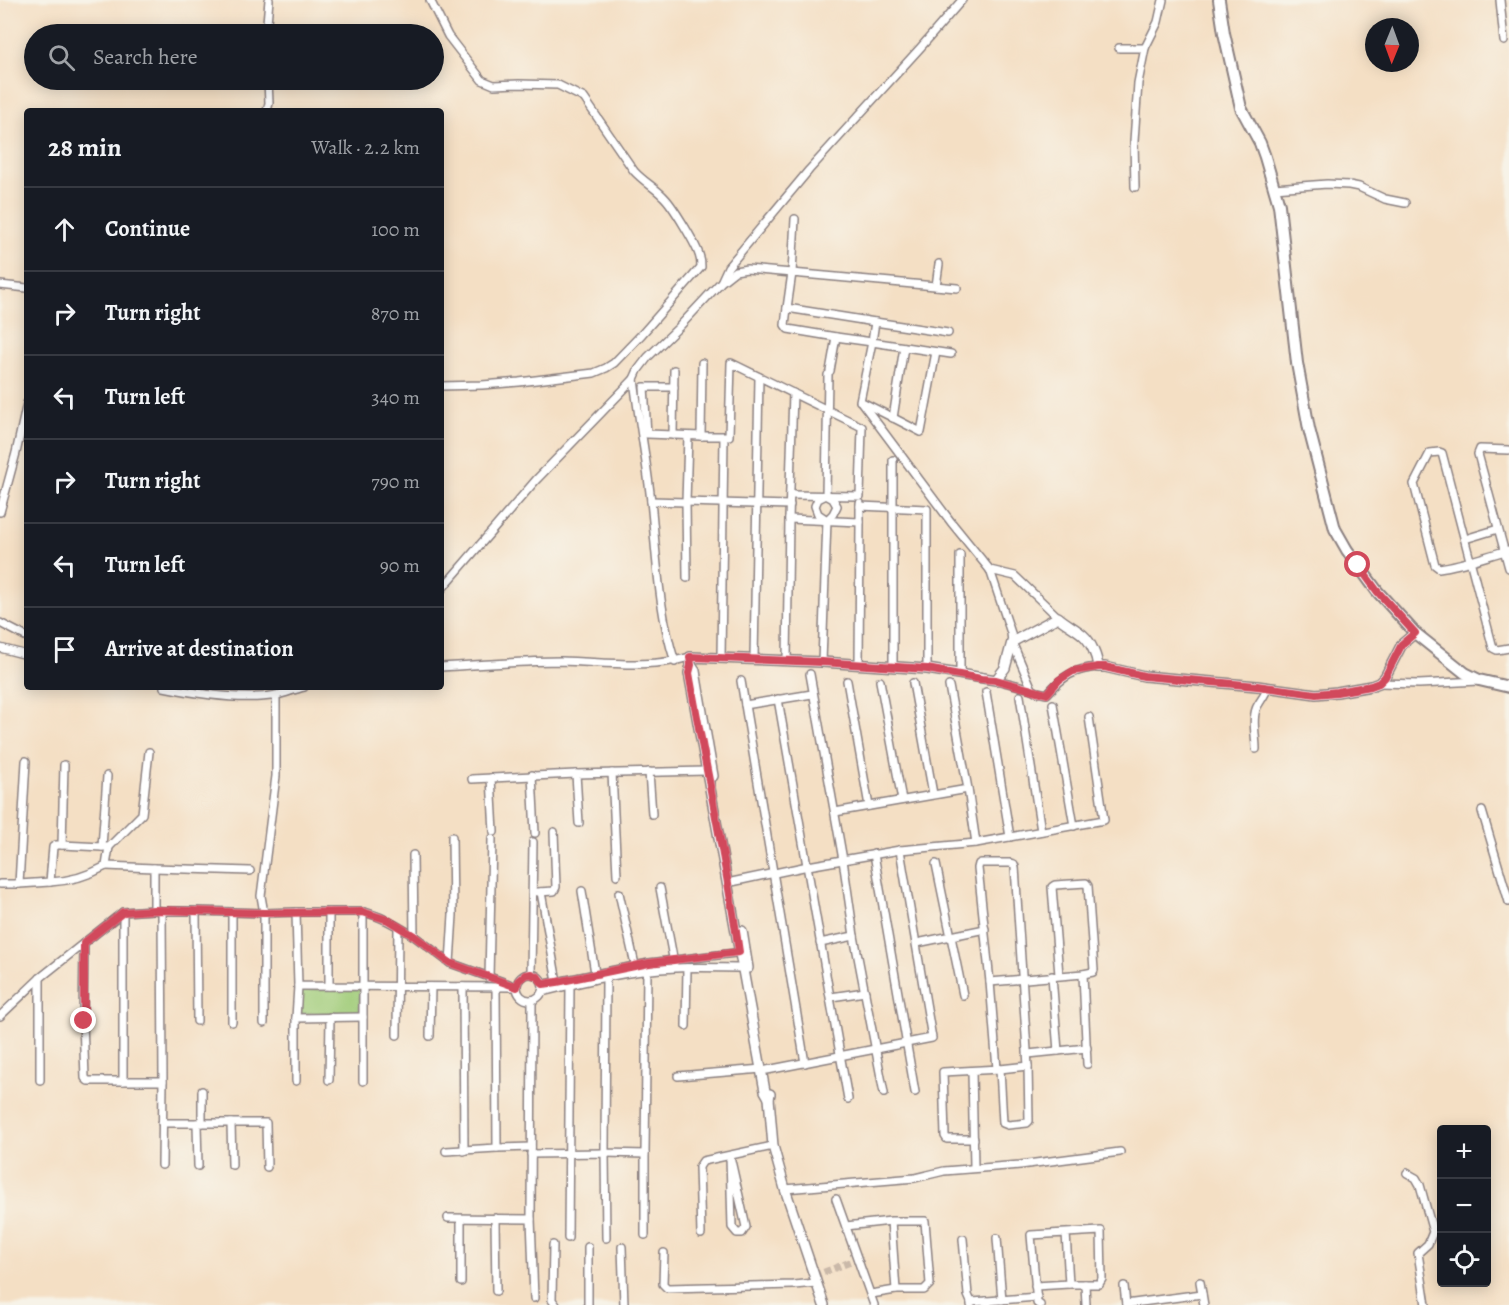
<!DOCTYPE html>
<html lang="en">
<head>
<meta charset="utf-8">
<style>
  body { margin:0; font-family:Alegreya,serif; background:#242831; color:#f1f3f6 }
  .controls { position:absolute; right:18px; bottom:18px; display:grid; overflow:hidden; border-radius:6px; box-shadow:0 3px 15px #0003 }
  .controls button { width:54px; height:54px; display:grid; place-items:center; padding:0; border:0; border-bottom:2px solid #363941; background:#171b24; color:#f1f3f6; font:30px sans-serif }
  .compass { position:absolute; left:1365px; top:18px; width:54px; height:54px; border-radius:50%; background:#171b24; box-shadow:0 3px 15px #0003; rotate:181deg }
  .stop { position:absolute; width:18px; height:18px; margin:-14px; border:4px solid #d1495b; border-radius:50%; background:#fff }
  .stop.end { background:#d1495b; border-color:#fff; box-shadow:0 2px 6px #0008 }
  .list { margin:0; padding:0; list-style:none }
  h2 { display:flex; justify-content:space-between; align-items:center; height:78px; margin:0; padding:0 24px; font-size:26px }
  h2 small { font-size:20px; font-weight:400; color:#9ea1a6 }
  .list li { display:grid; grid-template-columns:39px 1fr auto; gap:18px; align-items:center; box-sizing:border-box; height:84px; padding:0 24px; border-top:2px solid #363941 }
  .list b { display:block; font-size:22px; white-space:nowrap }
  .list em { font-size:20px; font-style:normal; color:#9ea1a6 }
  .icon { flex:none; width:33px; height:33px; fill:none; stroke:currentColor; stroke-width:2; stroke-linecap:round; stroke-linejoin:round }
  .map { position:relative; flex:none; width:1509px; height:1305px; overflow:hidden }
  .search { position:absolute; background:#171b24; box-shadow:0 3px 15px #0003; left:24px; top:24px; width:420px; height:66px; display:flex; align-items:center; gap:15px; box-sizing:border-box; padding:0 21px; border-radius:33px; color:#9ea1a6; font-size:22px }
  .panel { position:absolute; background:#171b24; box-shadow:0 3px 15px #0003; left:24px; top:108px; width:420px; height:582px; border-radius:6px }
  .map>svg:first-child { display:block }
</style>
</head>
<body>
<div class="map">
<svg width="1509" height="1305" viewBox="0 0 1509 1305">
  <rect width="100%" height="100%" fill="#f7f3e8"/>
  <filter id="ink" filterUnits="userSpaceOnUse"><feTurbulence type="fractalNoise" baseFrequency=".0167" numOctaves="2"/><feDisplacementMap in="SourceGraphic" scale="12" xChannelSelector="R" yChannelSelector="G"/><feConvolveMatrix kernelMatrix="1 2 1 2 8 2 1 2 1" color-interpolation-filters="sRGB"/></filter>
  <filter id="wash" filterUnits="userSpaceOnUse"><feTurbulence type="fractalNoise" baseFrequency=".008" numOctaves="4" result="noise"/><feDisplacementMap in="SourceGraphic" scale="24" xChannelSelector="R" yChannelSelector="G"/><feGaussianBlur stdDeviation="1.35" result="paint"/><feColorMatrix in="noise" values="0 0 0 0 0 0 0 0 0 0 0 0 0 0 0 0 0 1.4 0 .05"/><feComposite in="paint" operator="in"/></filter>
  <g filter="url(#wash)">
    <rect width="100%" height="100%" fill="#f4dfc4"/>
    <rect fill="#a0cc79" stroke="#61775a" stroke-width="1.5" x="300" y="989" width="60" height="25"/>
  </g>
  <g filter="url(#ink)">
    <g fill="none" stroke-linecap="round" stroke-linejoin="round">
      <polyline stroke="#cab9a9" stroke-width="7" stroke-dasharray="7 3.5" stroke-linecap="butt" points="814,1276 858,1259"/>
      <g stroke="#8b8080" stroke-width="10">
        <g id="minor">
          <path d="M430,0L448,36L482,80L494,85L519,84L558,85L584,98L634,171C643,181 654,187 663,196C672,204 698,247 700,258C701,261 701,264 701,267L642,334L614,363L606,368L594,373L519,382L482,385L441,386"/>
          <polyline points="1500,0 1504,41"/>
          <polyline points="266,34 269,0"/>
          <polyline points="1119,48 1145,48 1158,22 1163,0"/>
          <polyline points="267,111 269,103 268,80"/>
          <polyline points="1135,187 1134,141 1138,83 1145,48"/>
          <polyline points="1274,188 1327,184 1349,185 1359,187 1385,199 1405,203"/>
          <polyline points="722,280 728,267 809,170 921,47 962,0"/>
          <polyline points="0,285 27,288"/>
          <polyline points="936,286 939,264"/>
          <polyline points="787,308 785,325 788,329 836,337"/>
          <polyline points="875,322 787,308 792,273 957,288"/>
          <polyline points="948,333 875,322 872,342 951,354"/>
          <polyline points="702,363 701,436 729,436 731,363 862,427 860,496 790,495"/>
          <polyline points="830,371 836,337 872,342 860,401 921,432 936,352"/>
          <polyline points="674,387 644,387 647,434 701,436"/>
          <polyline points="862,403 951,522 990,570"/>
          <polyline points="893,418 904,347"/>
          <polyline points="673,435 674,370"/>
          <polyline points="1509,450 1480,449 1478,454 1509,568"/>
          <polyline points="826,495 828,375"/>
          <polygon points="826,495 833,499 837,506 833,514 827,520 818,514 815,506 818,499"/>
          <polyline points="651,501 790,505"/>
          <polyline points="860,506 927,509 927,669"/>
          <polyline points="0,512 16,453 27,403"/>
          <polyline points="789,519 860,522 860,503"/>
          <polyline points="1465,539 1498,529"/>
          <path d="M1509,550C1486,556 1463,565 1439,568L1435,565L1414,484L1430,453L1439,452L1442,453L1493,648L1497,650L1509,648"/>
          <polyline points="960,555 960,674"/>
          <polyline points="687,578 686,502 688,436"/>
          <polyline points="441,590 536,480 634,379"/>
          <path d="M1058,617L1015,576L990,570L1011,633L1012,642L1032,689L1037,692L1047,694C1063,676 1074,669 1098,667"/>
          <polyline points="0,623 27,637"/>
          <polyline points="0,648 27,655"/>
          <polyline points="721,658 724,437"/>
          <polyline points="754,659 759,377"/>
          <polyline points="787,660 789,519 793,393"/>
          <path d="M675,662C659,613 657,562 652,511C648,467 639,423 634,379L638,370L648,357L679,327L721,282L735,271L747,269L792,273L795,219"/>
          <polyline points="822,662 827,520"/>
          <polyline points="859,664 860,522"/>
          <path d="M441,667C481,665 521,661 561,661C605,662 648,669 690,657"/>
          <polyline points="893,667 893,460"/>
          <polyline points="810,674 843,860 854,936 884,1093"/>
          <polyline points="996,680 1032,689"/>
          <polyline points="741,681 805,1063"/>
          <polyline points="847,681 869,806"/>
          <polyline points="880,681 902,800"/>
          <polyline points="913,683 933,794"/>
          <polyline points="1379,683 1419,684 1479,681"/>
          <polyline points="949,686 968,789 976,843"/>
          <path d="M164,687C198,694 243,701 277,695C286,693 295,689 304,687"/>
          <polyline points="986,692 1010,837"/>
          <polyline points="276,695 276,776 261,896 264,913 296,912 298,986 517,987"/>
          <polyline points="1020,696 1041,831"/>
          <path d="M778,699C802,833 824,966 848,1099"/>
          <polyline points="1053,704 1074,826"/>
          <polyline points="745,705 812,694"/>
          <path d="M1256,749C1256,736 1251,716 1258,705C1262,699 1265,694 1268,688"/>
          <polyline points="649,772 652,814"/>
          <polyline points="612,773 617,875"/>
          <polyline points="576,774 706,771"/>
          <polyline points="532,775 535,833"/>
          <polyline points="491,778 494,832"/>
          <polyline points="472,779 576,774 579,823"/>
          <polyline points="1482,811 1509,902"/>
          <polyline points="835,812 968,789"/>
          <polyline points="62,845 102,847 107,776"/>
          <polyline points="102,847 109,847 142,814 149,752"/>
          <polyline points="874,854 915,1092"/>
          <polyline points="413,855 414,936 450,963 509,984"/>
          <polyline points="936,864 963,995"/>
          <polyline points="106,866 154,868 154,910 162,911 163,1081 88,1081 85,1078 83,1021 84,943 123,912"/>
          <polyline points="154,868 250,871"/>
          <path d="M50,882C71,881 88,876 106,866L109,847"/>
          <polyline points="727,883 808,866 900,850 976,843 1104,820 1089,717"/>
          <polyline points="0,884 19,884 26,761"/>
          <polyline points="19,884 50,882 53,847 56,845 62,845 64,765"/>
          <polyline points="660,888 674,963"/>
          <polyline points="582,891 595,973"/>
          <polyline points="538,892 554,891 556,887 554,832"/>
          <polyline points="541,892 557,982"/>
          <polyline points="619,893 635,965"/>
          <polyline points="162,911 196,911 197,1021"/>
          <polyline points="196,911 232,912 232,1022"/>
          <polyline points="232,912 264,913 264,1023"/>
          <path d="M296,912H363C382,916 397,926 414,936"/>
          <polyline points="363,912 363,1081"/>
          <polyline points="820,943 854,936"/>
          <polyline points="917,943 985,929"/>
          <polyline points="450,963 453,915 452,837"/>
          <polyline points="531,974 533,842"/>
          <polyline points="1083,974 1087,1064"/>
          <circle cx="530" cy="987" r="13"/>
          <polyline points="1052,976 1058,1051"/>
          <polyline points="606,977 605,1153 645,1154 647,971"/>
          <polyline points="489,978 492,839"/>
          <polyline points="990,982 1083,974 1093,972 1094,970 1088,886 1086,883 1055,885 1052,887 1059,975"/>
          <polyline points="543,984 557,982 649,963 744,952"/>
          <polyline points="329,986 329,912"/>
          <polyline points="463,987 464,1151"/>
          <path d="M542,992C586,981 630,970 676,968C699,967 723,968 746,968"/>
          <polyline points="831,997 865,992"/>
          <polyline points="0,1016 40,978 84,943"/>
          <polyline points="296,1018 298,986"/>
          <polyline points="686,1026 687,968"/>
          <polyline points="397,1035 398,927"/>
          <polyline points="430,1036 431,987"/>
          <polyline points="1028,1054 1087,1048"/>
          <polyline points="1000,1069 1003,1123 1008,1125 1027,1123 1029,1121 1028,1066"/>
          <polyline points="767,1070 932,1038 900,850"/>
          <polyline points="972,1071 974,1167"/>
          <polyline points="678,1076 762,1069"/>
          <polyline points="40,1080 40,978"/>
          <polyline points="329,1080 330,1017"/>
          <polyline points="123,1081 123,912 154,910"/>
          <polyline points="296,1081 296,1018 363,1017"/>
          <polyline points="162,1123 197,1123 198,1166"/>
          <polyline points="197,1123 266,1123 267,1167"/>
          <polyline points="202,1123 202,1091"/>
          <polyline points="231,1123 232,1165"/>
          <polyline points="974,1139 947,1139 945,1136 943,1072 1000,1069 1028,1066 1015,867 1014,864 1010,863 981,863 979,864 978,868 990,982 997,1069"/>
          <polyline points="497,1148 531,1147"/>
          <polyline points="446,1151 497,1148 496,987"/>
          <polyline points="531,1154 605,1153 606,1238"/>
          <polyline points="645,1154 645,1235"/>
          <polygon points="730,1156 746,1227 742,1233 737,1233 732,1227"/>
          <polyline points="162,1165 163,1081"/>
          <polyline points="1407,1173 1416,1178 1420,1185 1433,1232 1428,1244 1418,1253 1426,1305"/>
          <polyline points="785,1189 915,1178 944,1171 1020,1165 1120,1152"/>
          <polyline points="836,1199 874,1305"/>
          <polyline points="448,1218 531,1219 534,1298"/>
          <polyline points="495,1218 496,1291"/>
          <polyline points="531,1219 532,1000"/>
          <polyline points="846,1226 891,1221 896,1290 924,1290 930,1284 925,1221 891,1221"/>
          <polyline points="701,1234 699,1167 703,1161 773,1146"/>
          <polyline points="568,1238 570,985"/>
          <polyline points="997,1238 1002,1300"/>
          <polyline points="963,1239 968,1295 971,1302"/>
          <polyline points="553,1245 552,1300 556,1305"/>
          <polyline points="588,1247 588,1305"/>
          <polyline points="622,1247 624,1305"/>
          <polyline points="664,1253 663,1284 667,1288 794,1285 816,1283"/>
          <polyline points="461,1282 461,1219"/>
          <polyline points="1200,1282 1204,1305"/>
          <polyline points="1085,1284 1086,1305"/>
          <polyline points="1035,1286 1069,1284"/>
          <polyline points="1124,1286 1126,1305"/>
          <polyline points="871,1294 896,1290"/>
          <polyline points="987,1301 1037,1297"/>
          <polyline points="1126,1304 1202,1294"/>
          <polyline points="971,1305 971,1302 987,1301 988,1305"/>
          <polyline points="1040,1305 1037,1303 1031,1235 1066,1233 1069,1284 1099,1284 1102,1279 1101,1231 1066,1233"/>
        </g>
      </g>
      <g stroke="#8b8080" stroke-width="12">
        <g id="tertiary">
          <polyline points="691,665 695,671 713,776"/>
          <polyline points="742,931 748,968"/>
          <polyline points="770,1094 769,1098 773,1146 785,1189 824,1305"/>
          <path d="M769,1098L765,1091L689,673L691,665L690,657L822,662L927,669L996,680L1005,668L1012,642L1058,617C1066,624 1075,628 1083,635C1091,642 1097,656 1098,667H1105L1144,676L1257,686L1316,694L1337,692L1371,686L1379,683L1385,677L1402,644L1415,633"/>
        </g>
      </g>
      <g stroke="#8b8080" stroke-width="14">
        <polyline id="secondary" points="1219,0 1224,33 1241,108 1260,143 1265,157 1279,205 1297,363 1309,429 1335,529 1347,550 1377,591 1415,633 1465,673 1479,680 1509,687"/>
      </g>
      <use href="#minor" stroke="#fff" stroke-width="7"/>
      <use href="#tertiary" stroke="#fff" stroke-width="9"/>
      <use href="#secondary" stroke="#fff" stroke-width="10"/>
    </g>
  </g>
  <g fill="none" stroke-linecap="round" stroke-linejoin="round" filter="url(#ink)">
    <path stroke="#d1495b" stroke-width="8" d="M84,1021V943L123,912L154,910L264,913L363,912L388,920L414,936L450,963L517,987L518,981L525,975L531,974L538,977L543,984L557,982L649,963L739,952C726,858 705,766 689,673L691,665L690,657L822,662L927,669L981,679L996,680L1047,694L1059,680L1073,671L1098,667H1105L1144,676L1257,686L1316,694L1337,692L1371,686L1379,683L1385,677L1402,644L1415,633L1377,591L1358,565"/>
  </g>
</svg>
<div class="controls">
<button>+</button>
<button>−</button>
<button><svg class="icon" aria-label="locate" viewBox="0 0 24 24"><circle cx="12" cy="12" r="6"/><path d="M12 2v4M12 18v4M2 12h4M18 12h4"/></svg></button>
</div>
<svg class="compass" viewBox="-18 -18 36 36"><path d="M0-13l5 13h-10z" fill="#e53935"/><path d="M0 13l5-13h-10z" fill="#9ea1a6"/></svg>
<div class="stop" style="left:1358px;top:565px"></div>
<div class="stop end" style="left:84px;top:1021px"></div>
<div class="search"><svg class="icon" aria-label="search" viewBox="0 0 24 24"><circle cx="10" cy="10" r="6"/><path d="M15 15l6 6"/></svg>Search here</div>
<section class="panel">
<h2>28 min<small>Walk · 2.2 km</small></h2>
<ul class="list">
<li><svg class="icon" aria-label="ahead" viewBox="0 0 24 24"><path d="M12 20V5M6 11l6-6 6 6"/></svg><div><b>Continue</b></div><em>100 m</em></li>
<li><svg class="icon" aria-label="right" viewBox="0 0 24 24"><path d="M7 20v-9h11M14 6l5 5-5 5"/></svg><div><b>Turn right</b></div><em>870 m</em></li>
<li><svg class="icon" aria-label="left" viewBox="0 0 24 24"><path d="M17 20v-9H6M10 6l-5 5 5 5"/></svg><div><b>Turn left</b></div><em>340 m</em></li>
<li><svg class="icon" aria-label="right" viewBox="0 0 24 24"><path d="M7 20v-9h11M14 6l5 5-5 5"/></svg><div><b>Turn right</b></div><em>790 m</em></li>
<li><svg class="icon" aria-label="left" viewBox="0 0 24 24"><path d="M17 20v-9H6M10 6l-5 5 5 5"/></svg><div><b>Turn left</b></div><em>90 m</em></li>
<li><svg class="icon" aria-label="arrive" viewBox="0 0 24 24"><path d="M6 21V4h12l-3 4 3 4H6"/></svg><div><b>Arrive at destination</b></div></li>
</ul>
</section>
</div>
</body>
</html>
